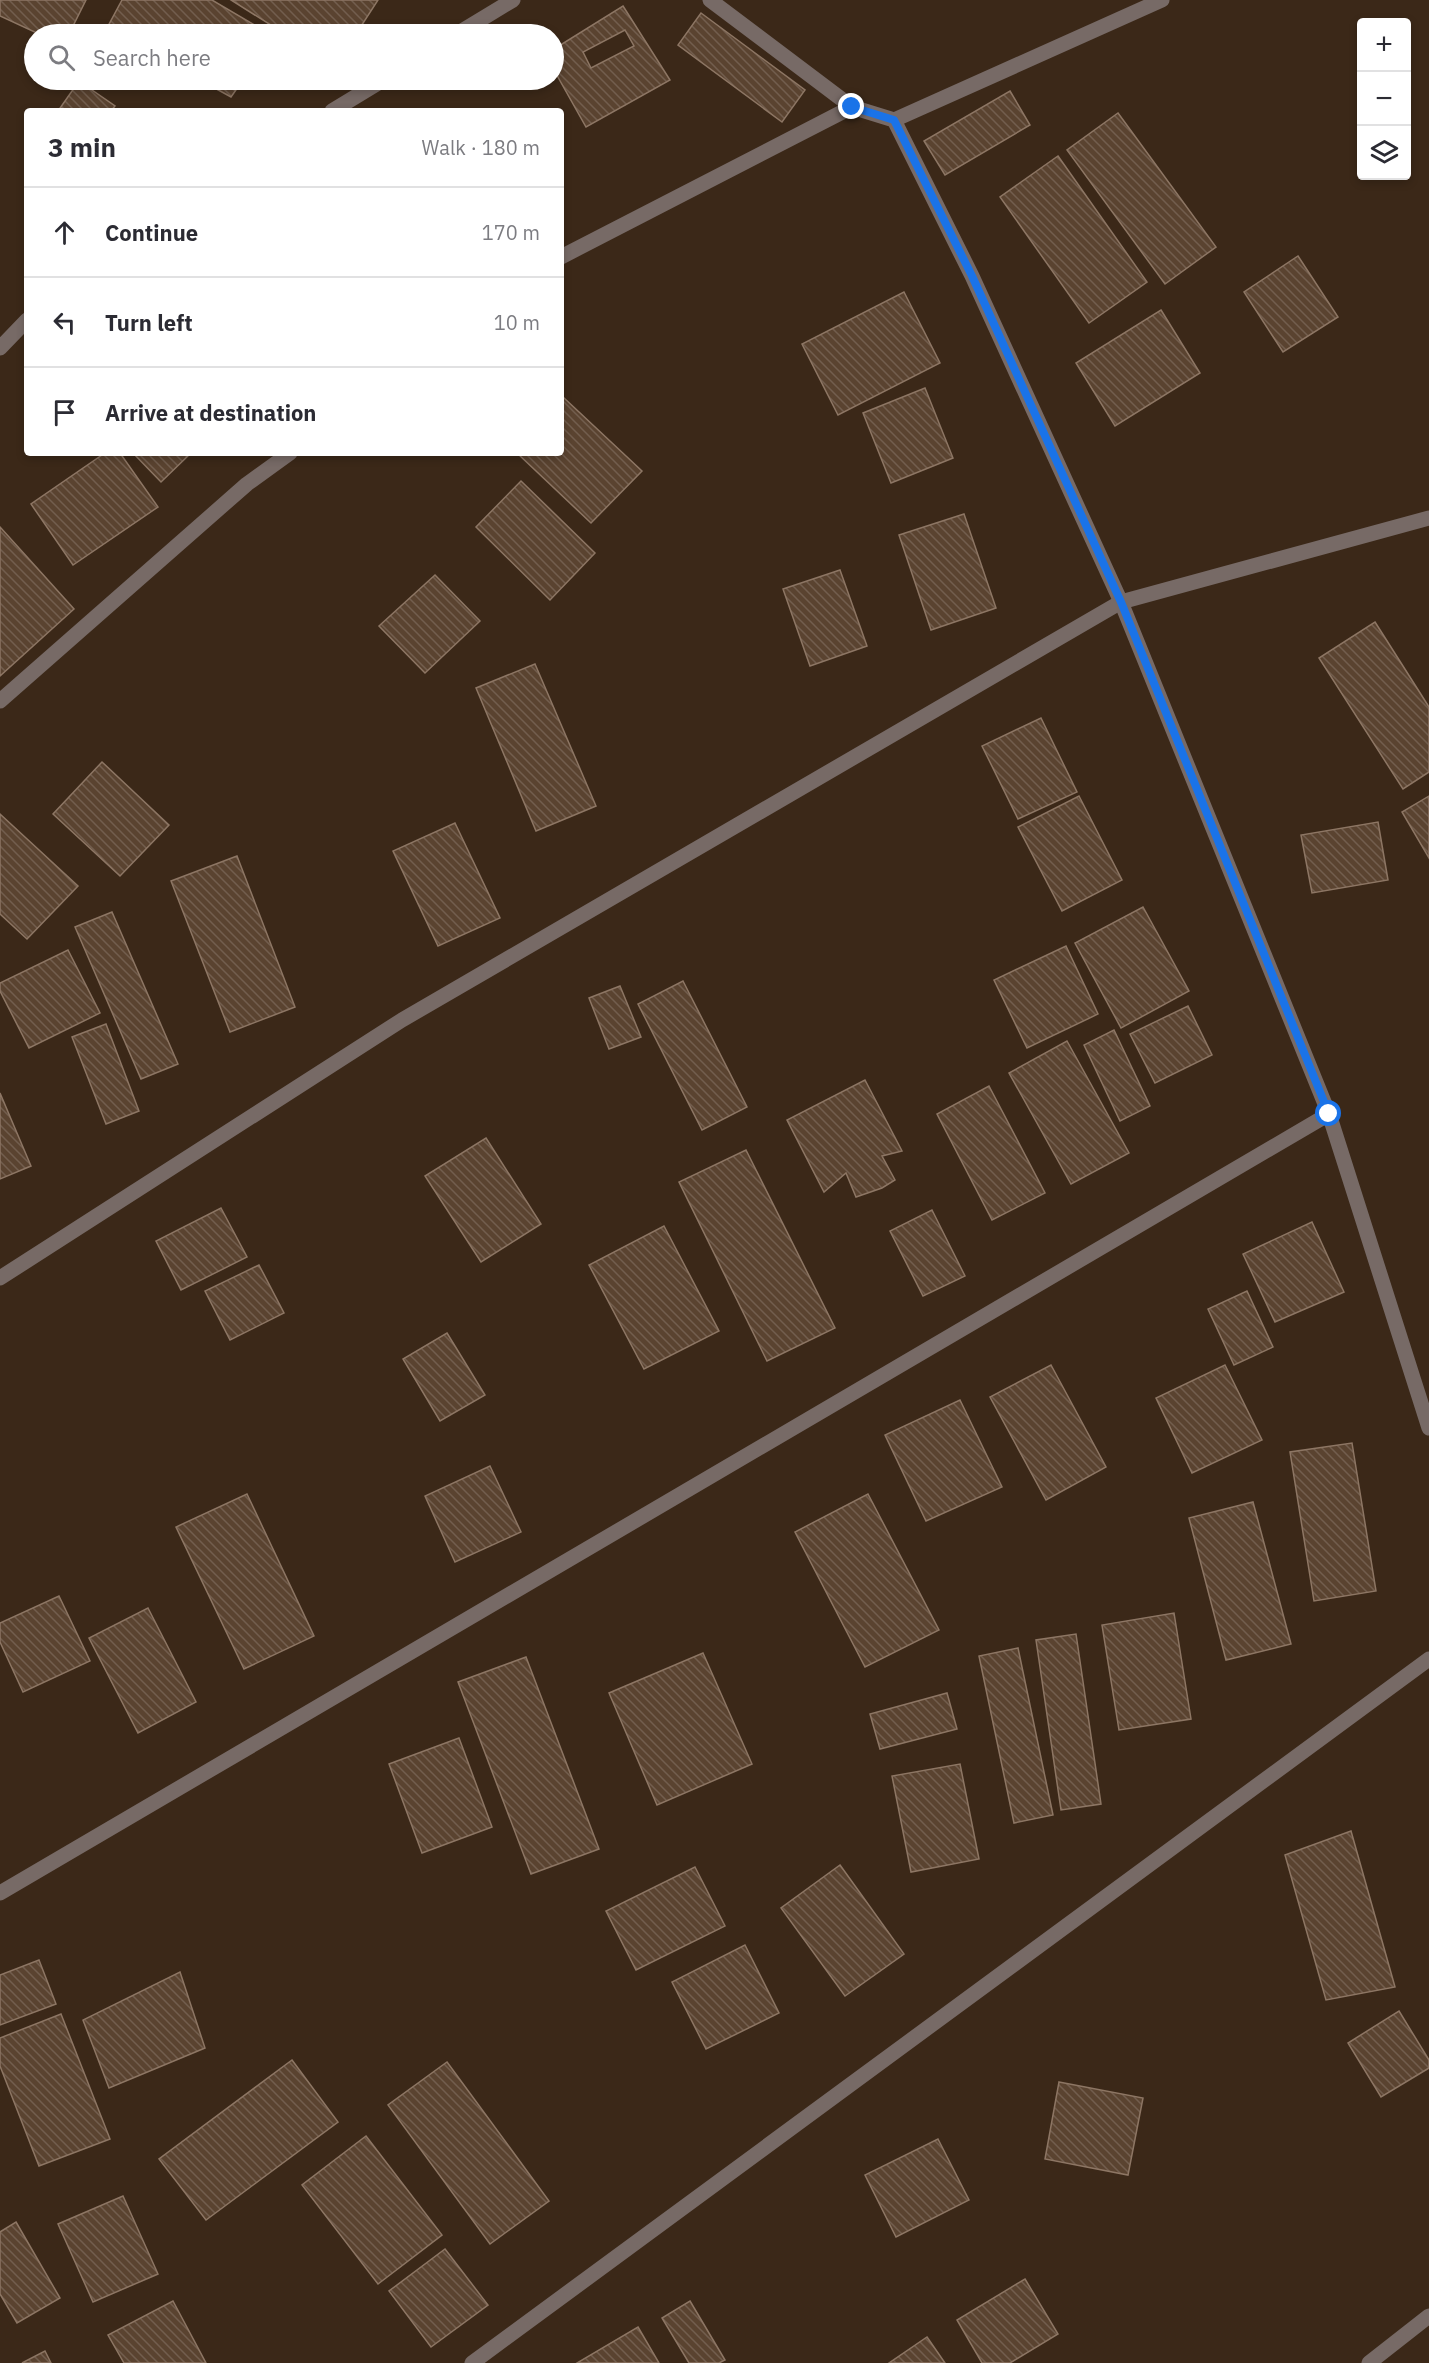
<!DOCTYPE html>
<html lang="en">
<head>
<meta charset="utf-8">
<style>
  body { margin:0; font-family:"IBM Plex Sans",sans-serif; background:#f2f2f3; color:#2b2b33 }
  .controls { position:absolute; right:18px; top:18px; display:grid; overflow:hidden; border-radius:6px; box-shadow:0 3px 9px #0003 }
  .controls button { width:54px; height:54px; display:grid; place-items:center; padding:0; border:0; border-bottom:2px solid #e1e1e2; background:#fff; color:#2b2b33; font:30px sans-serif }
  .stop { position:absolute; width:18px; height:18px; margin:-14px; border:4px solid #1a73e8; border-radius:50%; background:#fff }
  .stop.end { background:#1a73e8; border-color:#fff; box-shadow:0 2px 6px #0008 }
  .list { margin:0; padding:0; list-style:none }
  h2 { display:flex; justify-content:space-between; align-items:center; height:78px; margin:0; padding:0 24px; font-size:26px }
  h2 small { font-size:20px; font-weight:400; color:#7c7c81 }
  .list li { display:grid; grid-template-columns:39px 1fr auto; gap:18px; align-items:center; box-sizing:border-box; height:90px; padding:0 24px; border-top:2px solid #e1e1e2 }
  .list b { display:block; font-size:22px; white-space:nowrap }
  .list em { font-size:20px; font-style:normal; color:#7c7c81 }
  .icon { flex:none; width:33px; height:33px; fill:none; stroke:currentColor; stroke-width:2; stroke-linecap:round; stroke-linejoin:round }
  .map { position:relative; flex:none; width:1429px; height:2363px; overflow:hidden }
  .search { position:absolute; background:#fff; box-shadow:0 3px 9px #0003; left:24px; top:24px; width:540px; height:66px; display:flex; align-items:center; gap:15px; box-sizing:border-box; padding:0 21px; border-radius:33px; color:#7c7c81; font-size:22px }
  .panel { position:absolute; background:#fff; box-shadow:0 3px 9px #0003; left:24px; top:108px; width:540px; height:348px; border-radius:6px }
  .map>svg:first-child { display:block }
</style>
</head>
<body>
<div class="map">
<svg width="1429" height="2363" viewBox="0 0 1429 2363">
  <defs>
    <pattern id="building-back-hatch" width="6" height="6" patternUnits="userSpaceOnUse" patternTransform="scale(1.5)"><rect width="6" height="6" fill="#5a4330"/><path d="M-1 5l2 2M0 0l6 6M5-1l2 2" fill="none" stroke="#725e4e"/></pattern>
  </defs>
  <rect width="100%" height="100%" fill="#3b2818"/>
  <g fill="url(#building-back-hatch)" stroke="#8d7664" stroke-width="1.5" fill-rule="evenodd">
    <polygon points="0,0 86,0 69,34 39,34 0,16"/>
    <polygon points="122,0 212,0 270,34 120,34 107,28"/>
    <polygon points="231,0 378,0 356,34 285,34"/>
    <path d="M623,6L670,80L586,127L554,70V49ZM625,30L634,46L591,68L583,52Z"/>
    <polygon points="701,13 805,90 782,122 678,45"/>
    <polygon points="200,80 243,80 231,97"/>
    <polygon points="79,81 115,106 111,111 58,111"/>
    <polygon points="1010,91 1030,125 945,175 924,141"/>
    <polygon points="1118,113 1216,247 1165,284 1067,150"/>
    <polygon points="1058,156 1147,282 1089,323 1000,197"/>
    <polygon points="1298,256 1338,317 1283,352 1244,292"/>
    <polygon points="904,292 940,363 838,415 802,344"/>
    <polygon points="1161,310 1200,373 1115,426 1076,363"/>
    <polygon points="925,388 953,458 891,483 863,413"/>
    <polygon points="563,397 642,471 591,523 517,453 561,453 561,400"/>
    <polygon points="105,453 120,453 158,507 73,565 31,504"/>
    <polygon points="133,453 191,453 161,482"/>
    <polygon points="521,481 595,553 550,600 476,527"/>
    <polygon points="964,514 996,608 931,630 899,535"/>
    <polygon points="0,527 74,609 0,676"/>
    <polygon points="840,570 867,646 810,666 783,589"/>
    <polygon points="435,575 480,621 425,673 379,626"/>
    <polygon points="1375,622 1429,707 1429,772 1403,789 1319,658"/>
    <polygon points="535,664 596,806 536,831 476,688"/>
    <polygon points="1041,718 1077,792 1018,819 982,746"/>
    <polygon points="102,762 169,825 120,876 53,814"/>
    <polygon points="1079,796 1122,880 1062,911 1018,827"/>
    <polygon points="1429,796 1429,858 1402,812"/>
    <polygon points="0,814 78,886 27,939 0,914"/>
    <polygon points="1378,822 1388,880 1312,893 1301,835"/>
    <polygon points="455,823 500,918 438,946 393,851"/>
    <polygon points="237,856 295,1007 230,1032 171,881"/>
    <polygon points="1143,907 1189,991 1121,1028 1075,943"/>
    <polygon points="112,912 178,1064 141,1079 75,927"/>
    <polygon points="1066,946 1098,1014 1027,1048 994,980"/>
    <polygon points="68,950 100,1013 29,1048 0,991 0,983"/>
    <polygon points="683,981 747,1107 702,1130 638,1004"/>
    <polygon points="620,986 641,1037 609,1049 589,998"/>
    <polygon points="1188,1006 1212,1055 1155,1083 1130,1034"/>
    <polygon points="106,1024 139,1111 106,1124 72,1037"/>
    <polygon points="1114,1030 1150,1106 1120,1121 1084,1045"/>
    <polygon points="1067,1041 1129,1153 1071,1184 1009,1073"/>
    <polygon points="865,1080 902,1151 882,1156 895,1180 882,1188 856,1197 846,1173 824,1192 787,1120"/>
    <polygon points="989,1086 1045,1193 992,1220 937,1114"/>
    <polygon points="0,1093 31,1166 0,1179"/>
    <polygon points="486,1138 541,1224 481,1262 425,1176"/>
    <polygon points="746,1150 835,1328 767,1361 679,1182"/>
    <polygon points="221,1208 247,1257 181,1290 156,1241"/>
    <polygon points="932,1210 965,1276 923,1296 890,1231"/>
    <polygon points="1312,1222 1344,1292 1275,1322 1243,1254"/>
    <polygon points="664,1226 719,1331 644,1369 589,1265"/>
    <polygon points="259,1265 284,1313 230,1340 205,1291"/>
    <polygon points="1247,1291 1273,1347 1234,1365 1208,1309"/>
    <polygon points="447,1333 485,1395 440,1421 403,1359"/>
    <polygon points="1051,1365 1106,1467 1046,1500 990,1397"/>
    <polygon points="1225,1365 1262,1440 1192,1473 1156,1398"/>
    <polygon points="960,1400 1002,1487 926,1521 885,1435"/>
    <polygon points="1352,1443 1376,1591 1314,1601 1290,1452"/>
    <polygon points="490,1466 521,1532 455,1562 425,1496"/>
    <polygon points="247,1494 314,1636 244,1669 176,1527"/>
    <polygon points="868,1494 939,1630 865,1667 795,1532"/>
    <polygon points="1253,1502 1291,1644 1226,1660 1189,1518"/>
    <polygon points="59,1596 90,1661 23,1692 0,1642 0,1623"/>
    <polygon points="148,1608 196,1702 138,1733 89,1638"/>
    <polygon points="1174,1613 1191,1719 1119,1730 1102,1625"/>
    <polygon points="1076,1634 1101,1804 1061,1810 1036,1640"/>
    <polygon points="1018,1648 1053,1815 1014,1823 979,1656"/>
    <polygon points="703,1653 752,1764 657,1805 609,1693"/>
    <polygon points="526,1657 599,1849 531,1874 458,1682"/>
    <polygon points="947,1693 957,1729 880,1749 870,1714"/>
    <polygon points="459,1738 492,1827 422,1853 389,1764"/>
    <polygon points="960,1764 979,1859 911,1872 892,1776"/>
    <polygon points="1351,1831 1395,1987 1326,2000 1285,1855"/>
    <polygon points="840,1865 904,1954 845,1996 781,1908"/>
    <polygon points="695,1867 725,1926 636,1970 606,1911"/>
    <polygon points="745,1945 779,2013 706,2049 672,1982"/>
    <polygon points="39,1960 56,2004 0,2025 0,1975"/>
    <polygon points="180,1972 205,2048 109,2088 83,2020"/>
    <polygon points="1399,2011 1429,2060 1429,2068 1381,2097 1348,2043"/>
    <polygon points="61,2014 110,2139 39,2166 0,2066 0,2038"/>
    <polygon points="292,2060 338,2122 206,2220 159,2159"/>
    <polygon points="447,2062 549,2201 490,2244 388,2105"/>
    <polygon points="1059,2082 1143,2098 1128,2175 1045,2159"/>
    <polygon points="366,2136 442,2235 378,2284 302,2185"/>
    <polygon points="938,2139 969,2200 896,2237 865,2175"/>
    <polygon points="123,2196 158,2274 93,2302 58,2224"/>
    <polygon points="16,2222 60,2298 17,2323 0,2294 0,2232"/>
    <polygon points="445,2249 488,2305 431,2347 389,2291"/>
    <polygon points="1025,2279 1058,2334 1010,2363 982,2363 957,2320"/>
    <polygon points="173,2301 206,2363 124,2363 108,2335"/>
    <polygon points="690,2301 725,2360 719,2363 689,2363 662,2318"/>
    <polygon points="638,2327 659,2363 577,2363"/>
    <polygon points="927,2337 945,2363 889,2363"/>
    <polygon points="45,2351 51,2363 22,2363"/>
  </g>
  <g fill="none" stroke-linecap="round" stroke-linejoin="round">
    <g stroke="#776a66" stroke-width="15">
      <polyline points="710,0 852,107 894,120 972,276 1121,602 1329,1114 1429,1428"/>
      <polyline points="457,34 513,0"/>
      <polyline points="332,111 383,80"/>
      <polyline points="894,120 1162,0"/>
      <polyline points="561,257 852,107"/>
      <polyline points="0,348 27,320"/>
      <polyline points="0,701 247,484 290,453"/>
      <polyline points="0,1278 402,1020 1121,602 1429,518"/>
      <polyline points="0,1893 1329,1114"/>
      <polyline points="472,2363 1429,1659"/>
      <polyline points="1369,2363 1429,2316"/>
    </g>
  </g>
  <g fill="none" stroke-linecap="round" stroke-linejoin="round">
    <polyline stroke="#1a73e8" stroke-width="8" points="852,107 894,120 972,276 1121,602 1329,1114"/>
  </g>
</svg>
<div class="controls">
<button>+</button>
<button>−</button>
<button><svg class="icon" aria-label="layers" viewBox="0 0 24 24"><path d="M12 4l9 5-9 5-9-5zM3 14l9 5 9-5"/></svg></button>
</div>
<div class="stop" style="left:1329px;top:1114px"></div>
<div class="stop end" style="left:852px;top:107px"></div>
<div class="search"><svg class="icon" aria-label="search" viewBox="0 0 24 24"><circle cx="10" cy="10" r="6"/><path d="M15 15l6 6"/></svg>Search here</div>
<section class="panel">
<h2>3 min<small>Walk · 180 m</small></h2>
<ul class="list">
<li><svg class="icon" aria-label="ahead" viewBox="0 0 24 24"><path d="M12 20V5M6 11l6-6 6 6"/></svg><div><b>Continue</b></div><em>170 m</em></li>
<li><svg class="icon" aria-label="left" viewBox="0 0 24 24"><path d="M17 20v-9H6M10 6l-5 5 5 5"/></svg><div><b>Turn left</b></div><em>10 m</em></li>
<li><svg class="icon" aria-label="arrive" viewBox="0 0 24 24"><path d="M6 21V4h12l-3 4 3 4H6"/></svg><div><b>Arrive at destination</b></div></li>
</ul>
</section>
</div>
</body>
</html>
